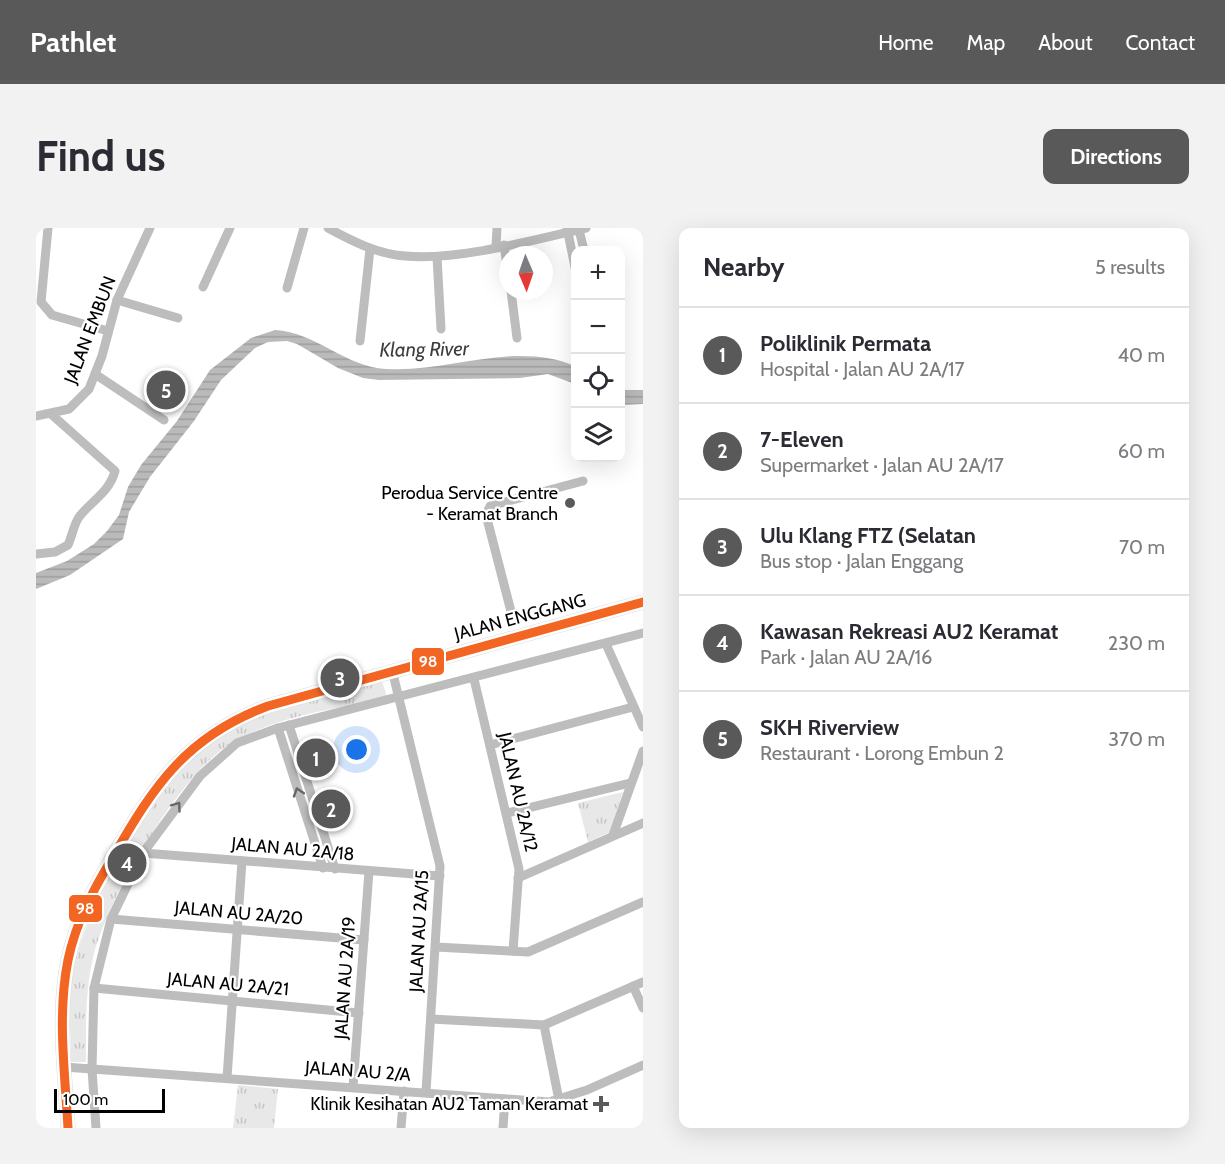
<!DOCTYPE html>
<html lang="en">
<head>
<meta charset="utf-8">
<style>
  body { margin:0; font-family:Cabin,sans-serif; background:#f2f2f3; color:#2b2b33 }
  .controls { position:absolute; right:18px; top:18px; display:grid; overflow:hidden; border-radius:12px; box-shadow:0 6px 24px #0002 }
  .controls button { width:54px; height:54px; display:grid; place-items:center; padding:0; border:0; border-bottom:2px solid #e1e1e2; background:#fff; color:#2b2b33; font:30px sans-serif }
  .compass { position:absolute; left:463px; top:18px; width:54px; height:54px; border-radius:50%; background:#fff; box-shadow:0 6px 24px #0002; rotate:178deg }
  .scale { position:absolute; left:18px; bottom:15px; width:111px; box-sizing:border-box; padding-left:6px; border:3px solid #000; border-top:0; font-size:16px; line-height:21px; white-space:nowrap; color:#000; -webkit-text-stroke:4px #fff; paint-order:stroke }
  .you { position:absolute; left:321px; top:522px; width:21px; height:21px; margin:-15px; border:4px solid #fff; border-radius:50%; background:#1a73e8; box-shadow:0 0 0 9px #1a73e833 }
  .badge { display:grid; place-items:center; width:39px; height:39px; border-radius:50%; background:#595959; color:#fff; font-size:20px; font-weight:700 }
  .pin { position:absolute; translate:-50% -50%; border:3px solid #fff; box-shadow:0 2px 6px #0006 }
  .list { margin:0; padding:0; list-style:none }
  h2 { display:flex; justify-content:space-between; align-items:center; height:78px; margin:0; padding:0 24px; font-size:26px }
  h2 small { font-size:20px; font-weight:400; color:#7c7c81 }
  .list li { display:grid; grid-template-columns:39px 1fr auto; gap:18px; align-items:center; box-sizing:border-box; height:96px; padding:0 24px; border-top:2px solid #e1e1e2 }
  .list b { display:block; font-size:22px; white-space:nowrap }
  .list p { margin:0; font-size:20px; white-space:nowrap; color:#7c7c81 }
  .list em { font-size:20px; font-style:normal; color:#7c7c81 }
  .icon { flex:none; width:33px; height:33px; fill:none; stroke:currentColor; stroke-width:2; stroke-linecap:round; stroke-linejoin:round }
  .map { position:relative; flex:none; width:607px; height:900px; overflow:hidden; border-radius:12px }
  header { display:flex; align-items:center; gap:36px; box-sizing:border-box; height:84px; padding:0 30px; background:#595959; color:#fff }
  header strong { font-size:28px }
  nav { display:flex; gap:33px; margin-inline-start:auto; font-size:21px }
  .intro { display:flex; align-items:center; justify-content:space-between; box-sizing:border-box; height:144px; padding:0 36px }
  h1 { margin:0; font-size:42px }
  .button { padding:15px 27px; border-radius:12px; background:#595959; color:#fff; font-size:21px; font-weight:700 }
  main { display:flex; gap:36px; padding:0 36px }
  aside { flex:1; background:#fff; border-radius:12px; box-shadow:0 6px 24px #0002 }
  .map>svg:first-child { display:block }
</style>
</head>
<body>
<header>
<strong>Pathlet</strong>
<nav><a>Home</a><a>Map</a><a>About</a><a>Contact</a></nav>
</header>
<div class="intro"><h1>Find us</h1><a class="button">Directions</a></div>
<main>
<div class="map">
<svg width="607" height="900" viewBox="0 0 607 900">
  <defs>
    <pattern id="park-tufts" width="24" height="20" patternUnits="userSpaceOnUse" patternTransform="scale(1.5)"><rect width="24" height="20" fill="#e8e8e8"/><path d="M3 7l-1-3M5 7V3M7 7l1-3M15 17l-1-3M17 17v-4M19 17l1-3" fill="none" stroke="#c5c5c5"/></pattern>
    <pattern id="water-rules" width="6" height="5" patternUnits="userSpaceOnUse" patternTransform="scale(1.5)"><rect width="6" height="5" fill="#bababa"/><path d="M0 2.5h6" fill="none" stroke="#9e9e9e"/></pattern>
  </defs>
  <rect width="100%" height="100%" fill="#fff"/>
  <g fill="url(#park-tufts)">
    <path d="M346,453L351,469C302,481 244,487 199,513C145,542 71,670 57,730C49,764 50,799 50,834H35C35,809 32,782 35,757C42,684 126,544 186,503C223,478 301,465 346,453Z"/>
    <polygon points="587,564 574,604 552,614 542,575"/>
    <polygon points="202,857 242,861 238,900 197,900"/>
  </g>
  <g fill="url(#water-rules)">
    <path d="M239,102C280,104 309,139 350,141C413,145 478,112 539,138V156L512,146L484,150L343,152L327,150L302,140L261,116L251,113L232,114L219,120L185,152L158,193L114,249L93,284L87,311L34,347L0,361V345L31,333L58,316L71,303L83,287L92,259L105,237L141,193L174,142L215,110Z"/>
    <polygon points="585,162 607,162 607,176 585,177"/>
  </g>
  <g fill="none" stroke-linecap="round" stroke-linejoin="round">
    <g stroke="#dbdbdb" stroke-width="15">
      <path id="major" d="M32,900C29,845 21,787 32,732C40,694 57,662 77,629C118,557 151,508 232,478L607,374"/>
    </g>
    <g stroke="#bdbdbd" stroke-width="9">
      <polyline points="12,0 5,74 16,87 72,103"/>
      <path d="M292,0C316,13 341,26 369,28C420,33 498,12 550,0"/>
      <polyline points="531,0 540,44"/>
      <polyline points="543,2 548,22"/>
      <polyline points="468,17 472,44"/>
      <polyline points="460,18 461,0"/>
      <polyline points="401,29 405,101"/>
      <polyline points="167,59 194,0"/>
      <polyline points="251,60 268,0"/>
      <polyline points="475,63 481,110"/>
      <polyline points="81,72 142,90"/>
      <polyline points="324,113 334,21"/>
      <polyline points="59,146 128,192"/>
      <polyline points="0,188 33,181 53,161 66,128 81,72 114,0"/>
      <path d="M0,326L19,324L32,317C36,308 38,296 43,289C56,272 73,265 79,243L15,186"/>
      <polyline points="477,391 450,287 454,278 547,253"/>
      <polyline points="570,416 607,499"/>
      <polyline points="356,442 404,638 390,864"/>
      <polyline points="438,451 483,641 477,723"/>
      <polyline points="253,497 299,641"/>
      <polyline points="242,500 287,640"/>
      <polyline points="454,517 597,479"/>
      <polyline points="472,585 594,555"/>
      <polyline points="577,607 607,523"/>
      <polyline points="107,625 404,648"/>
      <polyline points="482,650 607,595"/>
      <polyline points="75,691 328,712"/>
      <polyline points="400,719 492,724 607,674"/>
      <polyline points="597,758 607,780"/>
      <polyline points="58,760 323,785"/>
      <polyline points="395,791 508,797 607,754"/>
      <polyline points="508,797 523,872"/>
      <polyline points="28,839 513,874 551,862 607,837"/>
      <polyline points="191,850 206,633"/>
      <polyline points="317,859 333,643"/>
      <polyline points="60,900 56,841 58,760 75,691 107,625 164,548 201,515 242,500 607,405"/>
      <polyline points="365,900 368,863"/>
      <polyline points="467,900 469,871"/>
    </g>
    <use href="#major" stroke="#bdbdbd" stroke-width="12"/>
    <g stroke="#fff" stroke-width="14">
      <path id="bus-1" d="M32,900C29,845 21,787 32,732C40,694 57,662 77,629C118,557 151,508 232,478L607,374"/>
    </g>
    <use href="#bus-1" stroke="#f26522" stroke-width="9"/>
  </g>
  <defs><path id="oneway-chevron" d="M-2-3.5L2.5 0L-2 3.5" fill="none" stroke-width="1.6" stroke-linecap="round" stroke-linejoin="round" transform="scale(1.5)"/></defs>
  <g stroke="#686868">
    <use href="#oneway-chevron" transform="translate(262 564) rotate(-108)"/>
    <use href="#oneway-chevron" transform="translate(141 578) rotate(-54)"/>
  </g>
  <g fill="#595959" stroke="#fff" stroke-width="2">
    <circle cx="534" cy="275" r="6"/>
    <path d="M562 867h6v6h6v6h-6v6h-6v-6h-6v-6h6z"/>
  </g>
  <g text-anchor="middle" stroke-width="4.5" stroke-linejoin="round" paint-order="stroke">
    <g font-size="18" fill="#000" stroke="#fff">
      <text transform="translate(54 102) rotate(-69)" y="6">JALAN EMBUN</text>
      <text transform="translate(484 389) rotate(-15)" y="6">JALAN ENGGANG</text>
      <text transform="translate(482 564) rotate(77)" y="6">JALAN AU 2A/12</text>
      <text transform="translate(257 621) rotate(5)" y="6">JALAN AU 2A/18</text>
      <text transform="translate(203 685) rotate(5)" y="6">JALAN AU 2A/20</text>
      <text transform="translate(383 703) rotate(-87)" y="6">JALAN AU 2A/15</text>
      <text transform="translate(309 750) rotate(-86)" y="6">JALAN AU 2A/19</text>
      <text transform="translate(192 756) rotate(5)" y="6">JALAN AU 2A/21</text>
      <text transform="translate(322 843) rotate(4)" y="6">JALAN AU 2/A</text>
    </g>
    <g font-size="18" fill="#000" stroke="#fff" text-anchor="end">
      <text x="522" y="271">Perodua Service Centre<tspan x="522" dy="21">- Keramat Branch</tspan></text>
      <text x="552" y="882">Klinik Kesihatan AU2 Taman Keramat</text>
    </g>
    <g font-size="20" font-style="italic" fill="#3d3d3d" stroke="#fff">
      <text transform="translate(388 121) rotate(-1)" y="7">Klang River</text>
    </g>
  </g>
  <g stroke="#fff" stroke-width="2">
    <rect x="375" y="419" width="34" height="29" rx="6" fill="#f26522"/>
    <rect x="32" y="666" width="35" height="29" rx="6" fill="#f26522"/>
  </g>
  <g font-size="16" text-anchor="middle" font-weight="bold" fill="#fff">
    <text x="392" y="439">98</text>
    <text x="49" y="686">98</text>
  </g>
</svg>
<div class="controls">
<button>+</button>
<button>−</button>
<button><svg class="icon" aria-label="locate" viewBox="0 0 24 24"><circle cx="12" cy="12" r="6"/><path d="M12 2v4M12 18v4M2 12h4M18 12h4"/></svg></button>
<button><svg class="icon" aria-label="layers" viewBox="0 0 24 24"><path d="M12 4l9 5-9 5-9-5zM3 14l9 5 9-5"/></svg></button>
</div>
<svg class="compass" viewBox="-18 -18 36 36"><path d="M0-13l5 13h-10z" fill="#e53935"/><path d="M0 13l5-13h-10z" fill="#7c7c81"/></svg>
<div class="scale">100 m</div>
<div class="you"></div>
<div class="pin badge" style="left:280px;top:530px">1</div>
<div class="pin badge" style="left:295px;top:581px">2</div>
<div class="pin badge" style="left:304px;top:450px">3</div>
<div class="pin badge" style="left:91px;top:635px">4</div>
<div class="pin badge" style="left:130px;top:162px">5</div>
</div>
<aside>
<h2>Nearby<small>5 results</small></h2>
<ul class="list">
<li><span class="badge">1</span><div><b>Poliklinik Permata</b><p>Hospital · Jalan AU 2A/17</p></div><em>40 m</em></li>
<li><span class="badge">2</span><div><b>7-Eleven</b><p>Supermarket · Jalan AU 2A/17</p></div><em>60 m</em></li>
<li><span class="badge">3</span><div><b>Ulu Klang FTZ (Selatan</b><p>Bus stop · Jalan Enggang</p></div><em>70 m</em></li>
<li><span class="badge">4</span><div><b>Kawasan Rekreasi AU2 Keramat</b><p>Park · Jalan AU 2A/16</p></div><em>230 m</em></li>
<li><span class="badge">5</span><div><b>SKH Riverview</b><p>Restaurant · Lorong Embun 2</p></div><em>370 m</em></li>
</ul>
</aside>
</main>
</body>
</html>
